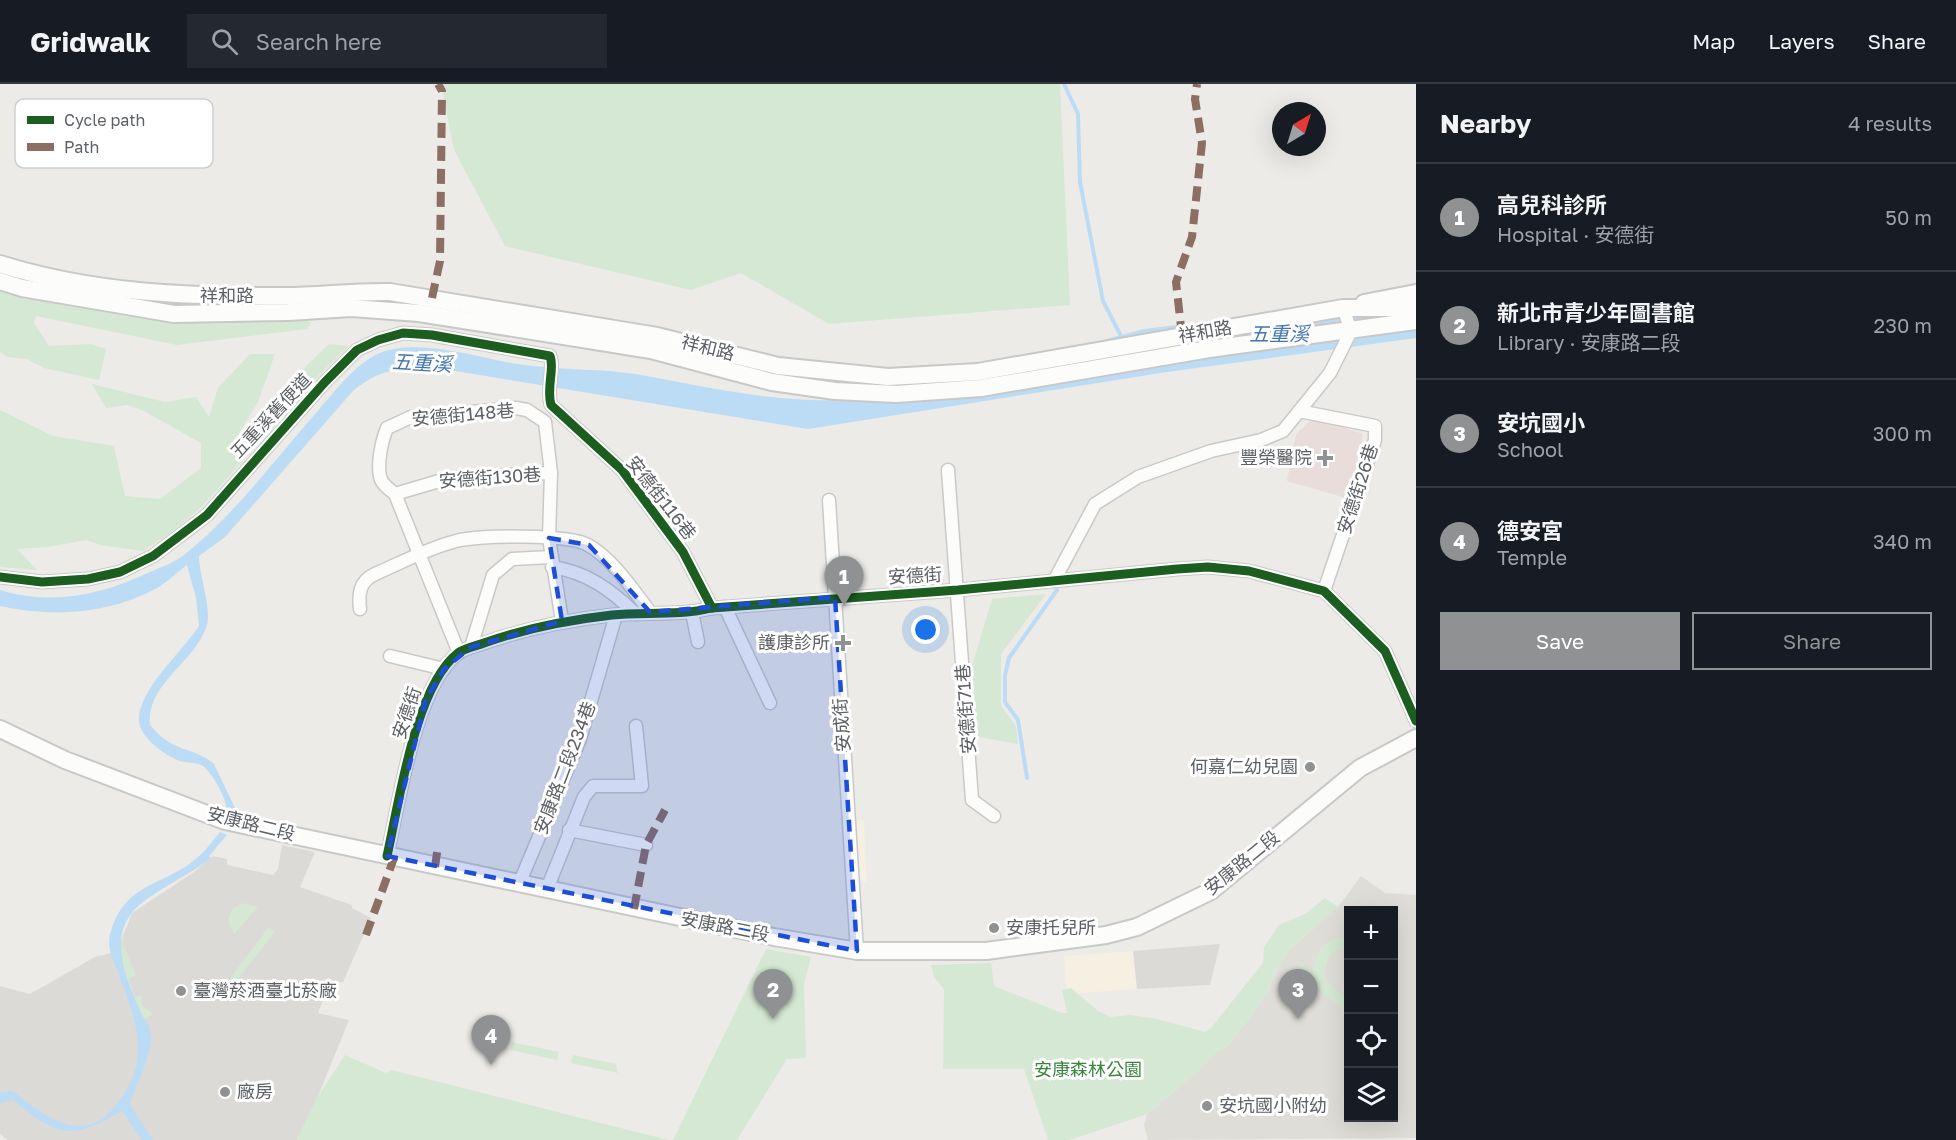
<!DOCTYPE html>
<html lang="en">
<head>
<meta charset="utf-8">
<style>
  body { margin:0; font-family:"Golos Text","Noto Sans TC",sans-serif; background:#242831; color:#f1f3f6 }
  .controls { position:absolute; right:18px; bottom:18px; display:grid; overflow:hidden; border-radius:0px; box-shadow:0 6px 24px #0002 }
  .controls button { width:54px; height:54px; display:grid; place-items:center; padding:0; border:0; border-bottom:2px solid #363941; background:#171b24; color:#f1f3f6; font:30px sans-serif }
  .compass { position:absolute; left:1272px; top:18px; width:54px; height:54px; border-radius:50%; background:#171b24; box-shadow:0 6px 24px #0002; rotate:38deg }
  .you { position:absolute; left:926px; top:546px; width:21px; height:21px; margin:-15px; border:4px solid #fff; border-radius:50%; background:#1a73e8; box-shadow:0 0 0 9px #1a73e833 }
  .badge { display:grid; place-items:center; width:39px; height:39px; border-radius:50%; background:#8f9192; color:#fff; font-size:20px; font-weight:700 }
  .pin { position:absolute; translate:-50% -50px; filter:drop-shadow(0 2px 3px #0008) }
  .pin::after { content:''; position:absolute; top:32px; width:21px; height:18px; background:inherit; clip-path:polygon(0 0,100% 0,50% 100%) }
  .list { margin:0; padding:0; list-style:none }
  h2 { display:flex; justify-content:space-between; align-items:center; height:78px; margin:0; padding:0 24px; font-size:26px }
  h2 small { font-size:20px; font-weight:400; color:#9ea1a6 }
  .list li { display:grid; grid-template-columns:39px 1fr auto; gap:18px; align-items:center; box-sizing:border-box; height:108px; padding:0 24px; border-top:2px solid #363941 }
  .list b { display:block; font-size:22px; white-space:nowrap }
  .list p { margin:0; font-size:20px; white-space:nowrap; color:#9ea1a6 }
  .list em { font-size:20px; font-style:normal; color:#9ea1a6 }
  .actions { display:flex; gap:12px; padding:18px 24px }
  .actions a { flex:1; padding:14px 0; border:2px solid #8f9192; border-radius:0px; text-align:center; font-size:21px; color:#8f9192 }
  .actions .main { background:#8f9192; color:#fff }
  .icon { flex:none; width:33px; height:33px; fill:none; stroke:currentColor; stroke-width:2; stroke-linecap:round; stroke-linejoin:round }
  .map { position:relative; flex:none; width:1416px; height:1056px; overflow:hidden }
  header { display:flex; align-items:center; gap:36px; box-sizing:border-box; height:84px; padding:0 30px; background:#171b24; border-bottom:2px solid #363941 }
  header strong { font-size:28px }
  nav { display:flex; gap:33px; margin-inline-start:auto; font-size:21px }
  .search { width:420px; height:54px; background:#242831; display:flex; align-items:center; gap:15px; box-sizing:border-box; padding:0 21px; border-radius:0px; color:#9ea1a6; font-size:22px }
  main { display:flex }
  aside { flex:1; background:#171b24 }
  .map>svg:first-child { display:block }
</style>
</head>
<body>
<header>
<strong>Gridwalk</strong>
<div class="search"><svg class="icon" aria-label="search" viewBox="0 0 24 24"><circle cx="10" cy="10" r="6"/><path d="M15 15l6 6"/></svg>Search here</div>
<nav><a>Map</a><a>Layers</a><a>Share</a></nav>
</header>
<main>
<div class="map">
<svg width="1416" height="1056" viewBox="0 0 1416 1056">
  <rect width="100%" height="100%" fill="#ecebe7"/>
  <g fill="#f5f0e1">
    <polygon points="864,736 867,800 855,793 851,737"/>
    <polygon points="1133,867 1137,905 1067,910 1064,872"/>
  </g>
  <g fill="#dcdad7">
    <polygon points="282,761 315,768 300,803 352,821 352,824 371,834 343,898 330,898 318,929 349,936 318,1012 297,1056 8,1056 0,1050 0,902 30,910 95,873 111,869 121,857 132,829 194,788 213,772 227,775 227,781 273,791 278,785"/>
    <polygon points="1220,860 1210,901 1137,905 1133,867"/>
  </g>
  <path fill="#dfddd7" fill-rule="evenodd" d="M1361,792L1385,809L1416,811V1054L1148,1056L1144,1041L1147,1030L1195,990L1216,968L1229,961L1268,909L1273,894L1289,866L1338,823ZM1348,826H1394V1034H1348Z"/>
  <polygon fill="#e8ddda" points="1314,333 1363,350 1350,415 1287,397 1296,350"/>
  <g fill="#d5e8d3">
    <polygon points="441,0 1060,0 1070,221 829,240 741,189 691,206 505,162 454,66"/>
    <path d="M0,204C103,233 201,236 307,236L311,239L307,245L177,261L36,232L34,239L49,262L91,260L106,265L99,296L44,284L27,275L7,273L0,268Z"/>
    <polygon points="329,260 349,262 311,299 201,424 168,451 143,467 100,461 87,456 47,463 17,465 37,486 0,483 0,326 53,352 114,362 125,412 160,415 201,384 201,359 144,327 127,321 106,324 92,300 165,318 196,313 209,333 218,304 250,270 275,270 258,318 230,364 234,368 306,282"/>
    <polygon points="1046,510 1001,570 1001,622 1016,642 1018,660 978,653 972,582 992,515"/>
    <polygon points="1325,814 1338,823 1289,866 1273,894 1268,909 1229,961 1216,968 1195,990 1147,1030 1069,1056 1048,1056 1024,985 943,985 944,905 934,893 931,881 991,879 994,902 1062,929 1067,929 1062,906 1071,904 1098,927 1111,933 1130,931 1157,935 1205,948 1211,944 1263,879 1264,863 1279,841 1305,830"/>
    <polygon points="242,819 258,823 234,850 228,835 233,825"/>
    <polygon points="269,843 275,848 233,901 228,897"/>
    <path d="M124,847L123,860L136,891L129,895L135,913L141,911L142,921L153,930L144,936C132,909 115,876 124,847Z"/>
    <path d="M1348,852V863L1331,869L1324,887L1328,899L1348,916V929L1295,888L1302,879L1313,888C1315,866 1327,853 1348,852Z"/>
    <polygon points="766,865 811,873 804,900 806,974 787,975 737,1056 673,1056"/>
    <polygon points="512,958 559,968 557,976 510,966"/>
    <polygon points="345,971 386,989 392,986 668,1056 297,1056 318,1012"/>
    <polygon points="573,971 616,980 618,989 571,979"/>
  </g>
  <g fill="#bcdcf5">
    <path d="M1416,212V254L1167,288L808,345L437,284C401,284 382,283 353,307L225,453L199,472C199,492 213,527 206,544C193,580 146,600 150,641C173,670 194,662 214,680L236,726L226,725C228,716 210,686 203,682C196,678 187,679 180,677C166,672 140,654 139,637C137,607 183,567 199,542L196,514L187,481C177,488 168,498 157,504C109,530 53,534 0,522V506C53,522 101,511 150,488C161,483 174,479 184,471C234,431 273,378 315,330C333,310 355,279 380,269C424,252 487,278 533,282C568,286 602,285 636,290C702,302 769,318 837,316L1017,279L1144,245Z"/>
    <path d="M220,748L227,751L209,772L211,774C189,792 146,810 131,830C109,859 128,899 141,929C143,934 149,940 150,945C155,968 136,999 130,1020L153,1056H142L122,1027C75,1056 57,1054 13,1016L0,1019V1008L13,1007C41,1029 72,1056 105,1033C155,982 139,945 117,886C112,872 106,862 111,847C126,800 158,803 192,778C203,770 211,759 220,748Z"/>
  </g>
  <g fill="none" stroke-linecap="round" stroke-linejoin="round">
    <g stroke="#bcdcf5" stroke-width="4">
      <polyline points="1064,0 1078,30 1080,98 1103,217 1123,256"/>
      <polyline points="1027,694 1018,636 1005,618 1005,592 1009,574 1057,506"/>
    </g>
    <g stroke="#c9c9c9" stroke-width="15">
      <g id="minor">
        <polyline points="1299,327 1375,342 1375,356 1324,507"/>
        <polyline points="948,386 972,716 994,732"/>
        <polyline points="395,410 449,394 551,389"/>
        <polyline points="829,416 857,867"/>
        <path d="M552,483C587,488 611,506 636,530"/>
        <path d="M0,493L42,498L88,495L120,488L153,472L207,431L325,298L357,266L378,256L403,249L432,251L550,272C555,284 546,304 551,321L622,386L683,468L712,524"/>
        <polyline points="1054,497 1095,420 1138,393 1211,367 1261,356 1283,347 1330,289 1351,247 1343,224"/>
        <polyline points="725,523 770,619"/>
        <path d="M360,525C358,509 360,497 375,490C401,479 428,464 456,457C478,451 570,450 588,461C613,475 633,506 650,528"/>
        <polyline points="692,528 698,558"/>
        <polyline points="471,563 493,491 512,475 551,473"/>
        <path d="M459,569L395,410C389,405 381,400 380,392C377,379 382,356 387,344L411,333L516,324L527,326L545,338L551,389L549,454L562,537"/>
        <polyline points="390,572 444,585"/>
        <polyline points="569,746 646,761"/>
        <path d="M387,772C399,719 415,602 458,569C465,564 476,562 484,559C526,544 568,536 612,531C645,528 679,532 712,524L958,506L1177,485L1208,483L1249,487L1324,507L1385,567L1416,637"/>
        <polyline points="519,800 580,655 616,531"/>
        <polyline points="547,805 584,713 593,702 642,702 636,642"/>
      </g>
    </g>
    <g stroke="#c8c8c8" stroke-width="20">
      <g id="secondary">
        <path d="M0,180C92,209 189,213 285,212C320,212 354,207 390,208L657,252L778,282L888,293L978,288L1343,224H1416"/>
        <polyline points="0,197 22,204 174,230 288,228 351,224 419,229 651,266 772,298 835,307 896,310 981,304 1209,265 1416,237"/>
        <polyline points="1364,219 1416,209"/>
        <polyline points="0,645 65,676 225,737 774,853 857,867 986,867 1106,851 1137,843 1211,807 1360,684 1416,654"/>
      </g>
    </g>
    <use href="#minor" stroke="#fcfcfb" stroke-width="12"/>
    <use href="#secondary" stroke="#fcfcfb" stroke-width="16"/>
    <g stroke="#8d6e63" stroke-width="8" stroke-dasharray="15 8" stroke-linecap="butt">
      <polyline points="432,214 440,177 442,7 438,0"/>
      <polyline points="1182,252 1176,198 1192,153 1202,59 1195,15 1197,0"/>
      <polyline points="435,783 438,762"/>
      <polyline points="634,825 646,761 665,726"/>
      <polyline points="366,851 394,774"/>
    </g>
    <g stroke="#fff" stroke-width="13">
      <g id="cycleway">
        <path d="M0,493L42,498L88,495L120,488L153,472L207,431L325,298L357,266L378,256L403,249L432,251L550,272C555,284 546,304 551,321L622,386L683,468L712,524"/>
        <path d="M387,772C399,719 415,602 458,569C465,564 476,562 484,559C526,544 568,536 612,531C645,528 679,532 712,524L958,506L1177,485L1208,483L1249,487L1324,507L1385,567L1416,637"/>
      </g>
    </g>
    <use href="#cycleway" stroke="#1b5e20" stroke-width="9"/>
  </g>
  <path fill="#1d4ed8" fill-opacity="0.2" stroke="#1d4ed8" stroke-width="4.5" stroke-dasharray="12 8" stroke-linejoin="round" d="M549,454L589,461L650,528L835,513L857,867L387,772L426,615L444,585L471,563L562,537Z"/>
  <g fill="#8f9192" stroke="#fff" stroke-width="2">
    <path d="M1322 365h6v6h6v6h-6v6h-6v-6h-6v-6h6z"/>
    <path d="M840 550h6v6h6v6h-6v6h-6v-6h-6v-6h6z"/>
    <circle cx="1310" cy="683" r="6"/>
    <circle cx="994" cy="844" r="6"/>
    <circle cx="181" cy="907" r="6"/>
    <circle cx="225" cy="1008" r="6"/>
    <circle cx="1207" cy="1022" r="6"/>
  </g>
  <g text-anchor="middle" stroke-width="6" stroke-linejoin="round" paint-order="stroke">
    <g font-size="18" fill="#5d6065" stroke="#fff">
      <text x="227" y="218">祥和路</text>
      <text transform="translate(1205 248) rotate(-10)" y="6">祥和路</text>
      <text transform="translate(708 264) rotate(14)" y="6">祥和路</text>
      <text transform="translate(463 331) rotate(-5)" y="6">安德街148巷</text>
      <text transform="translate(271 332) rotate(-47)" y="6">五重溪舊便道</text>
      <text transform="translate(490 394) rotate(-4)" y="6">安德街130巷</text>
      <text transform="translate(1358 405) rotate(-72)" y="6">安德街26巷</text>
      <text transform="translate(661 414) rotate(52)" y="6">安德街116巷</text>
      <text transform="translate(915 492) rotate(-3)" y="6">安德街</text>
      <text transform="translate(966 625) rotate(-94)" y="6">安德街71巷</text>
      <text transform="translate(407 629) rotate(-71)" y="6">安德街</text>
      <text transform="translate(842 641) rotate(-94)" y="6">安成街</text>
      <text transform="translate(565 684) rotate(-69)" y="6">安康路二段234巷</text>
      <text transform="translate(251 740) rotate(14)" y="6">安康路二段</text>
      <text transform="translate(1242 779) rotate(-39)" y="6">安康路二段</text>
      <text transform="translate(725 843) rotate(11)" y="6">安康路二段</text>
    </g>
    <g font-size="18" fill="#5d6065" stroke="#fff" text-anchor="start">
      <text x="1312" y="380" text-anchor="end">豐榮醫院</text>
      <text x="830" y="565" text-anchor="end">護康診所</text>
      <text x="1298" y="689" text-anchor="end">何嘉仁幼兒園</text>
      <text x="1006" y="850">安康托兒所</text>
      <text x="193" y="913">臺灣菸酒臺北菸廠</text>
      <text x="237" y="1014">廠房</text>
      <text x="1219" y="1028">安坑國小附幼</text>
    </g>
    <g font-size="18" fill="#3a863f" stroke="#fff">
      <text x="1088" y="992">安康森林公園</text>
    </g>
    <g font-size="20" font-style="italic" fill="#4576ad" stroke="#fff">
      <text x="1279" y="257">五重溪</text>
      <text transform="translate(422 279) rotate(3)" y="7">五重溪</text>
    </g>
  </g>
  <rect x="15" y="15" width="198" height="69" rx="9" fill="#fff" stroke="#cecfd1" stroke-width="1.5"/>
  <rect x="27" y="32" width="27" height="8" fill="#1b5e20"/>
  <rect x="27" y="59" width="27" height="8" fill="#8d6e63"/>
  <g font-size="16" fill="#5d6065">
    <text x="64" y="42">Cycle path</text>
    <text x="64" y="69">Path</text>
  </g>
</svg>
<div class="controls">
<button>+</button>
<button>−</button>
<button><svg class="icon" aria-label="locate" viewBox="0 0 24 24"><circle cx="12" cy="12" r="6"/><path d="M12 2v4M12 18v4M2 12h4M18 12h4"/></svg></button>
<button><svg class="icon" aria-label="layers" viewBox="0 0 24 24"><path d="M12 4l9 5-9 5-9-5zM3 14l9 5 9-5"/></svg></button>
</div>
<svg class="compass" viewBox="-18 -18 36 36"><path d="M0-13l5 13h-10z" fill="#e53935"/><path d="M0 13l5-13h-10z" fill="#9ea1a6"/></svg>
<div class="you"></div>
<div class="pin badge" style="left:844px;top:522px">1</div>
<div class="pin badge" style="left:773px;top:935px">2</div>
<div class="pin badge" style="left:1298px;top:935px">3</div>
<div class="pin badge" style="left:491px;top:981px">4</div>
</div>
<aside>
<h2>Nearby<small>4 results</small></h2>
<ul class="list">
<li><span class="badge">1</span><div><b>高兒科診所</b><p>Hospital · 安德街</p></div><em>50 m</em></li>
<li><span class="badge">2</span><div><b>新北市青少年圖書館</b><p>Library · 安康路二段</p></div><em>230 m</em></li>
<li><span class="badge">3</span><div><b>安坑國小</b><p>School</p></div><em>300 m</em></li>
<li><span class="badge">4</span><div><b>德安宮</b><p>Temple</p></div><em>340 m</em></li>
</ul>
<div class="actions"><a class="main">Save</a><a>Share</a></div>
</aside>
</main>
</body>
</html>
